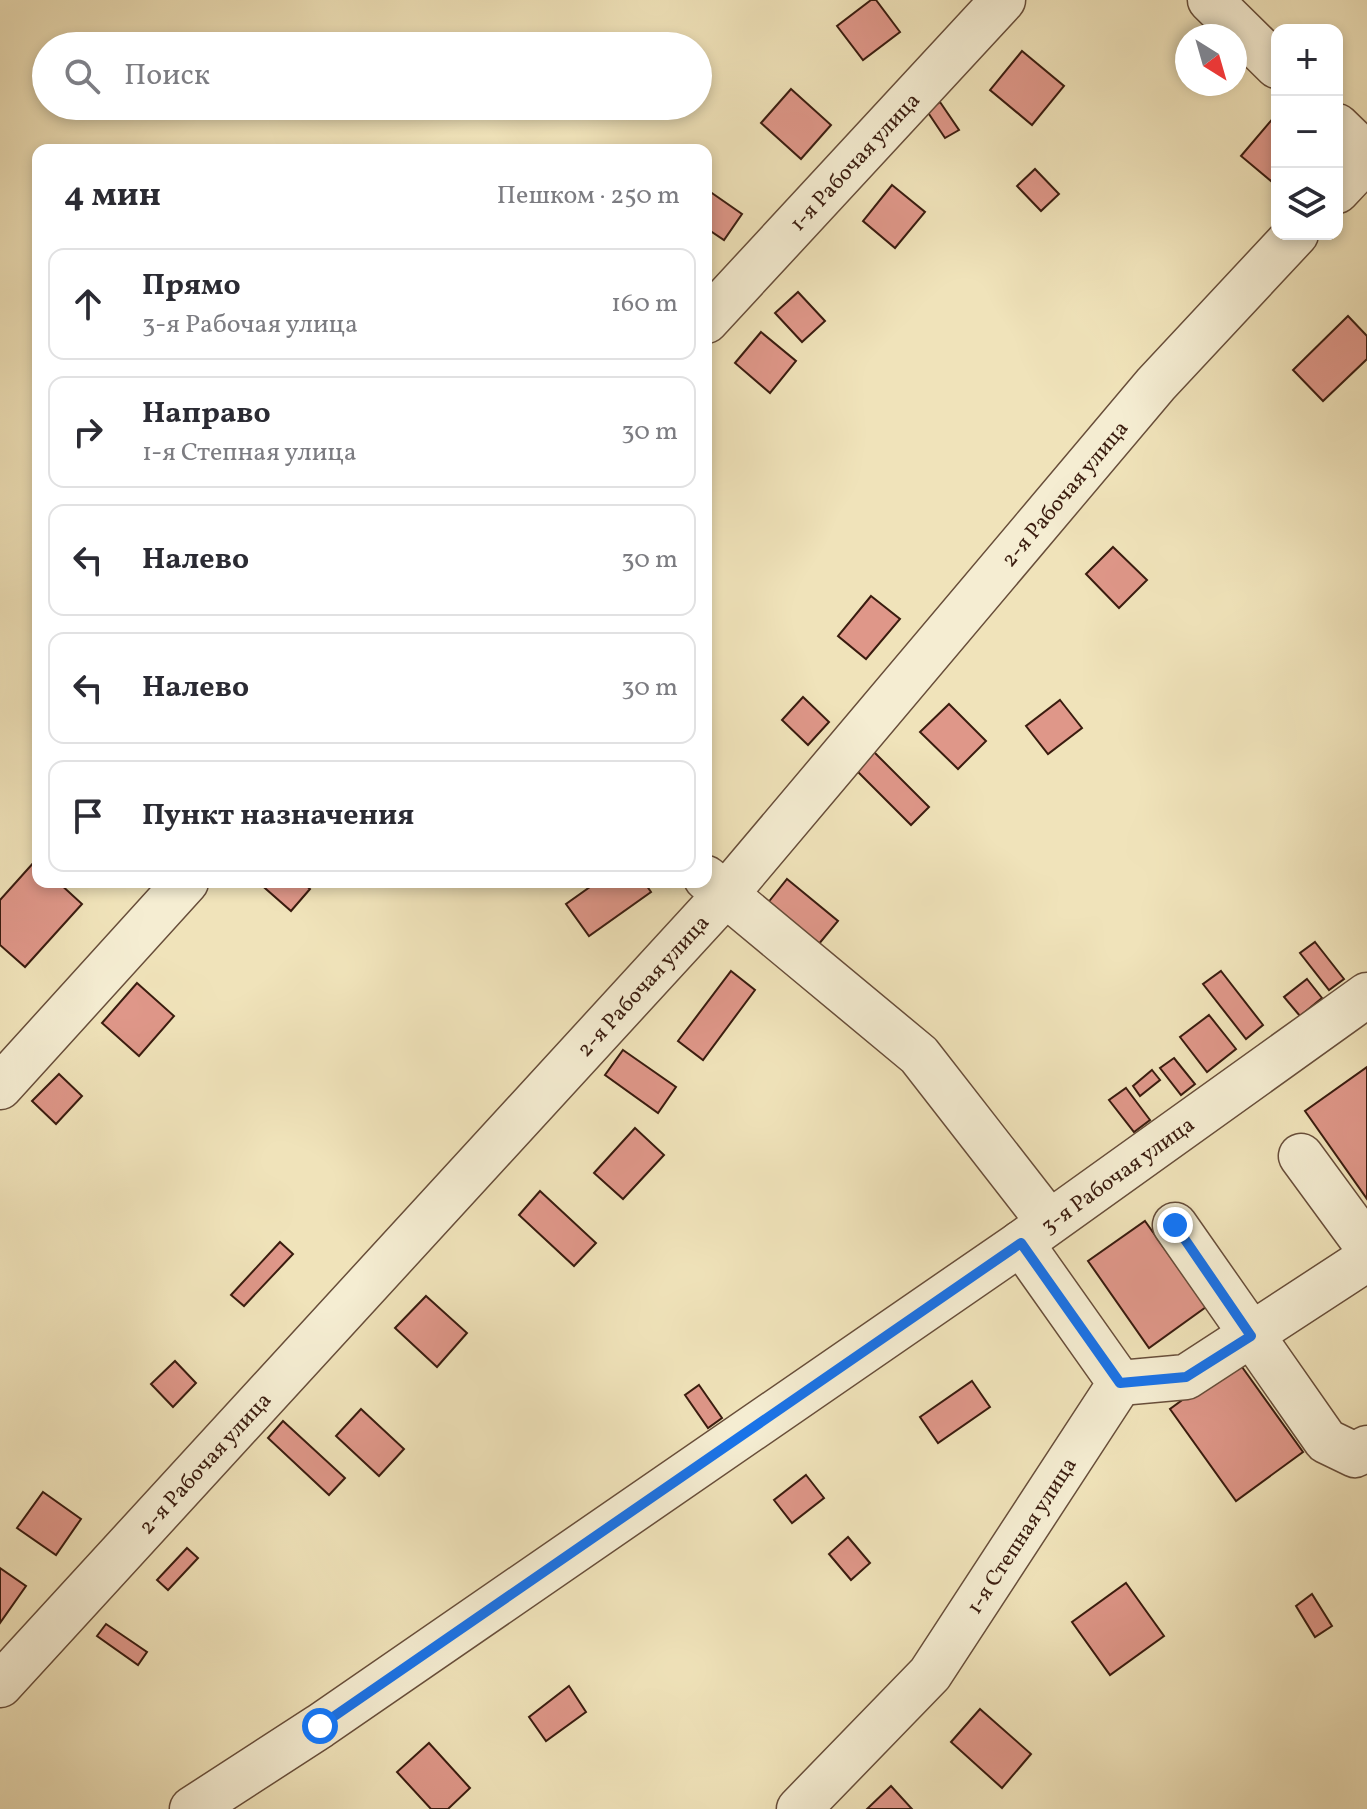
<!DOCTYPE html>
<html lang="ru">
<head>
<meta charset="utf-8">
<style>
  body { margin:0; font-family:Vollkorn,serif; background:#f2f2f3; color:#2b2b33 }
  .controls { position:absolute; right:24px; top:24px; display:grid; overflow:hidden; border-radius:16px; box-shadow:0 4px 12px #0003 }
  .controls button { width:72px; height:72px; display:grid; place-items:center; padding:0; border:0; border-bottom:2px solid #e1e1e2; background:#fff; color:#2b2b33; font:40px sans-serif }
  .compass { position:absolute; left:1175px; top:24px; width:72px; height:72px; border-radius:50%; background:#fff; box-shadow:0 4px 12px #0003; rotate:143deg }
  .stop { position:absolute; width:24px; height:24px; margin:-18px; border:6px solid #1a73e8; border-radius:50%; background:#fff }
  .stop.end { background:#1a73e8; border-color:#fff; box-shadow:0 2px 8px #0008 }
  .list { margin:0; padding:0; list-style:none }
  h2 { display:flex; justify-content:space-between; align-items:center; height:104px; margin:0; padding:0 32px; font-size:34px }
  h2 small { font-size:26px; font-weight:400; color:#7c7c81 }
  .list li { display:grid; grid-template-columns:52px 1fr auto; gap:24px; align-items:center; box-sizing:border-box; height:112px; margin:0 16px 16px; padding:0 16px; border:2px solid #e1e1e2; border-radius:16px }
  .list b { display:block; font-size:30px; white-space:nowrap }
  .list p { margin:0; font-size:26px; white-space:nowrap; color:#7c7c81 }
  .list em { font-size:26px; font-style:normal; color:#7c7c81 }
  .icon { flex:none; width:44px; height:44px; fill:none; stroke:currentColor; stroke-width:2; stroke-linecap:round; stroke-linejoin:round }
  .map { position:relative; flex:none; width:1367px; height:1809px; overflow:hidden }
  .search { position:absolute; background:#fff; box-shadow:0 4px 12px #0003; left:32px; top:32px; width:680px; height:88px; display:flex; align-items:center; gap:20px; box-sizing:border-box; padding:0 28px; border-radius:44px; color:#7c7c81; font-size:30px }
  .panel { position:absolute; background:#fff; box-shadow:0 4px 12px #0003; left:32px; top:144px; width:680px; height:744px; border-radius:16px }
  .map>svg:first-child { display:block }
</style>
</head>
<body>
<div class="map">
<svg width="1367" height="1809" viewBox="0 0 1367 1809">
  <rect width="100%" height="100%" fill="#f0e3ba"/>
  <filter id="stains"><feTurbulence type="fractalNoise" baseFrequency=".0025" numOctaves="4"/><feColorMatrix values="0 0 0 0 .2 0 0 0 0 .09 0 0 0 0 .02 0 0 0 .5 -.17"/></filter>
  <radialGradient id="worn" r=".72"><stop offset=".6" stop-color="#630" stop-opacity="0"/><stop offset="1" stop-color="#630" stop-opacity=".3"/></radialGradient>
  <g fill="#df9789" stroke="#3a1c0f" stroke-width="2">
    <polygon points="871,0 876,0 900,32 863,60 837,26"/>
    <polygon points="1022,51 1064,86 1032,125 990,90"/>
    <polygon points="791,89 831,125 801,159 761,123"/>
    <polygon points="940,102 959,130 945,138 927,111"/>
    <polygon points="1275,116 1277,117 1277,174 1271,181 1241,156"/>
    <polygon points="1035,169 1059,194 1041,211 1017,186"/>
    <polygon points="892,185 925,212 895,248 863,221"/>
    <polygon points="709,191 742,214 724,240 706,228 706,195"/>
    <polygon points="798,292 825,321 802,342 775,313"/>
    <polygon points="1348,316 1367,336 1367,359 1323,401 1293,370"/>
    <polygon points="761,332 796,361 770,393 735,363"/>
    <polygon points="1113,547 1147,580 1119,608 1086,574"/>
    <polygon points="871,596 900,619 866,659 838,636"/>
    <polygon points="803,697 829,722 808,745 782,720"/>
    <polygon points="1060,700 1082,728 1048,754 1026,726"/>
    <polygon points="949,704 986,741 958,769 920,732"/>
    <polygon points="870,748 929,807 911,825 852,766"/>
    <polygon points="35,861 38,864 38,882 58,882 82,904 25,967 0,945 0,900"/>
    <polygon points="787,879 838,921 818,945 767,904"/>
    <polygon points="258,882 302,882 310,889 291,911"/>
    <polygon points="597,882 644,882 651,892 589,936 566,904"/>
    <polygon points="1315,942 1344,979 1329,990 1300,953"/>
    <polygon points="731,971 755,990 703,1060 678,1041"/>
    <polygon points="1221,971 1263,1025 1246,1039 1203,984"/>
    <polygon points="1307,979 1322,998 1300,1016 1284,997"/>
    <polygon points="137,983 174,1016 139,1056 102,1023"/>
    <polygon points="1209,1015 1236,1049 1207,1072 1180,1037"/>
    <polygon points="623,1050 676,1087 658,1113 605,1075"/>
    <polygon points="1174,1058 1195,1084 1181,1095 1160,1068"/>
    <polygon points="1367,1067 1367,1199 1305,1111"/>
    <polygon points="1152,1070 1160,1080 1140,1096 1133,1086"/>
    <polygon points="59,1074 82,1096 56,1124 32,1101"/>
    <polygon points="1126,1088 1150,1120 1134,1132 1109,1100"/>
    <polygon points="635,1128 664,1155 623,1199 594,1173"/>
    <polygon points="540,1191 596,1243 574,1266 519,1215"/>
    <polygon points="1145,1221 1206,1307 1149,1348 1088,1261"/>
    <polygon points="280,1242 293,1254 244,1306 231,1295"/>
    <polygon points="426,1296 467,1333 437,1367 395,1328"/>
    <polygon points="1237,1360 1303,1452 1236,1501 1170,1409"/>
    <polygon points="175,1361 196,1383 173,1407 151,1384"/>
    <polygon points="972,1381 990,1407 938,1443 920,1417"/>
    <polygon points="699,1385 722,1418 708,1428 685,1395"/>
    <polygon points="361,1409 404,1449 379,1476 336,1436"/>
    <polygon points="283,1421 345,1478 329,1495 268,1438"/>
    <polygon points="806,1475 824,1498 792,1523 774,1500"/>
    <polygon points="43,1492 81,1519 56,1555 17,1528"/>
    <polygon points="848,1537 870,1563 851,1580 829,1554"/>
    <polygon points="187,1548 198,1558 168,1590 157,1580"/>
    <polygon points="0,1568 26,1586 0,1623"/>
    <polygon points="1126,1583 1164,1636 1110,1675 1072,1622"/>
    <polygon points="1312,1594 1332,1626 1315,1637 1296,1606"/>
    <polygon points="106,1624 147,1652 138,1665 97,1636"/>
    <polygon points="569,1686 586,1712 546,1741 529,1717"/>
    <polygon points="980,1709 1031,1754 1002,1788 951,1742"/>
    <polygon points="429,1743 470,1788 448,1809 431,1809 397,1772"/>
    <polygon points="891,1786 912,1809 867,1809"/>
  </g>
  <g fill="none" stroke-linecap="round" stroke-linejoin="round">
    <g stroke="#684e3a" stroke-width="47">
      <g id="minor">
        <polyline points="1210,0 1277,66"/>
        <polyline points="1337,126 1367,155"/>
        <polyline points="1337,191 1367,159"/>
        <path id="s1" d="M706,321L1003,0"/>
        <polyline points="706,878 919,1055 1049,1222"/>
        <polyline points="0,1087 186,882"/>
        <polyline points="1301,1156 1367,1246"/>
        <polyline points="1175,1225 1326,1441 1355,1455 1367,1448"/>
        <polyline points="1120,1383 1186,1377 1367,1259"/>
        <path id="s2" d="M0,1685L725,895L1156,384L1296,234"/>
        <path id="s3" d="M192,1809L320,1726L1021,1243L1367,995"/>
        <path id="s4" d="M799,1809L930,1674L1120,1383L1021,1243"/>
      </g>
    </g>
    <use href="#minor" stroke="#f5edd2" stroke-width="44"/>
  </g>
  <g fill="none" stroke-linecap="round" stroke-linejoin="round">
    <polyline stroke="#1a73e8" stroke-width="10" points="320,1726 1021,1243 1120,1383 1186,1377 1251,1336 1175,1225"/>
  </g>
  <g text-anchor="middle" stroke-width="8" stroke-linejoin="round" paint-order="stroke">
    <g font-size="22" fill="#3a1c0f" stroke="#f5edd2">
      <text dy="8" stroke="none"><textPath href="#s1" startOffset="218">1-я Рабочая улица</textPath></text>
      <text dy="8" stroke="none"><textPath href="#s2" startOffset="1598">2-я Рабочая улица</textPath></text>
      <text dy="8" stroke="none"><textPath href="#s2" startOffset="950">2-я Рабочая улица</textPath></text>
      <text dy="8" stroke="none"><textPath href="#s3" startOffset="1122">3-я Рабочая улица</textPath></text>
      <text dy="8" stroke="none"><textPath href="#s2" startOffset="302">2-я Рабочая улица</textPath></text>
      <text dy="8" stroke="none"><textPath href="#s4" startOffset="354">1-я Степная улица</textPath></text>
    </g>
  </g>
  <rect width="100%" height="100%" filter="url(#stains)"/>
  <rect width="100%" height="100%" fill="url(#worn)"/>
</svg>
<div class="controls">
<button>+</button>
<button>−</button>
<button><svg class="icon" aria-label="layers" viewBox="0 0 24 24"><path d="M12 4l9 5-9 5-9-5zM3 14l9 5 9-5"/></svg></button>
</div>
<svg class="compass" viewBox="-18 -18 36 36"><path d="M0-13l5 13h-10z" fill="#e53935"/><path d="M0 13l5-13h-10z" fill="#7c7c81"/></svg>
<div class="stop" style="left:320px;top:1726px"></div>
<div class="stop end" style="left:1175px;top:1225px"></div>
<div class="search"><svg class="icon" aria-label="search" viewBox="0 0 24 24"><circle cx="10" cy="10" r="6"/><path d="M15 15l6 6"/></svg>Поиск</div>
<section class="panel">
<h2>4 мин<small>Пешком · 250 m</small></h2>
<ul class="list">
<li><svg class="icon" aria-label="ahead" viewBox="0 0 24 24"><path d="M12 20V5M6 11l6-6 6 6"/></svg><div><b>Прямо</b><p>3-я Рабочая улица</p></div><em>160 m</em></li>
<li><svg class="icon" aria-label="right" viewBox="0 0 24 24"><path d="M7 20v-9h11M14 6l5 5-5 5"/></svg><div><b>Направо</b><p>1-я Степная улица</p></div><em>30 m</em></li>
<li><svg class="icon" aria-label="left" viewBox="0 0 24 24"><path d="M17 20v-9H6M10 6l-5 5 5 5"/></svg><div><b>Налево</b></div><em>30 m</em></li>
<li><svg class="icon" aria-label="left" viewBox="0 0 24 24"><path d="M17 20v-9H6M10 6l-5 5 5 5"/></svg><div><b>Налево</b></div><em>30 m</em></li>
<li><svg class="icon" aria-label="arrive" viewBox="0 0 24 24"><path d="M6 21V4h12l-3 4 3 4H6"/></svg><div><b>Пункт назначения</b></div></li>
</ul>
</section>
</div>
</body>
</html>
